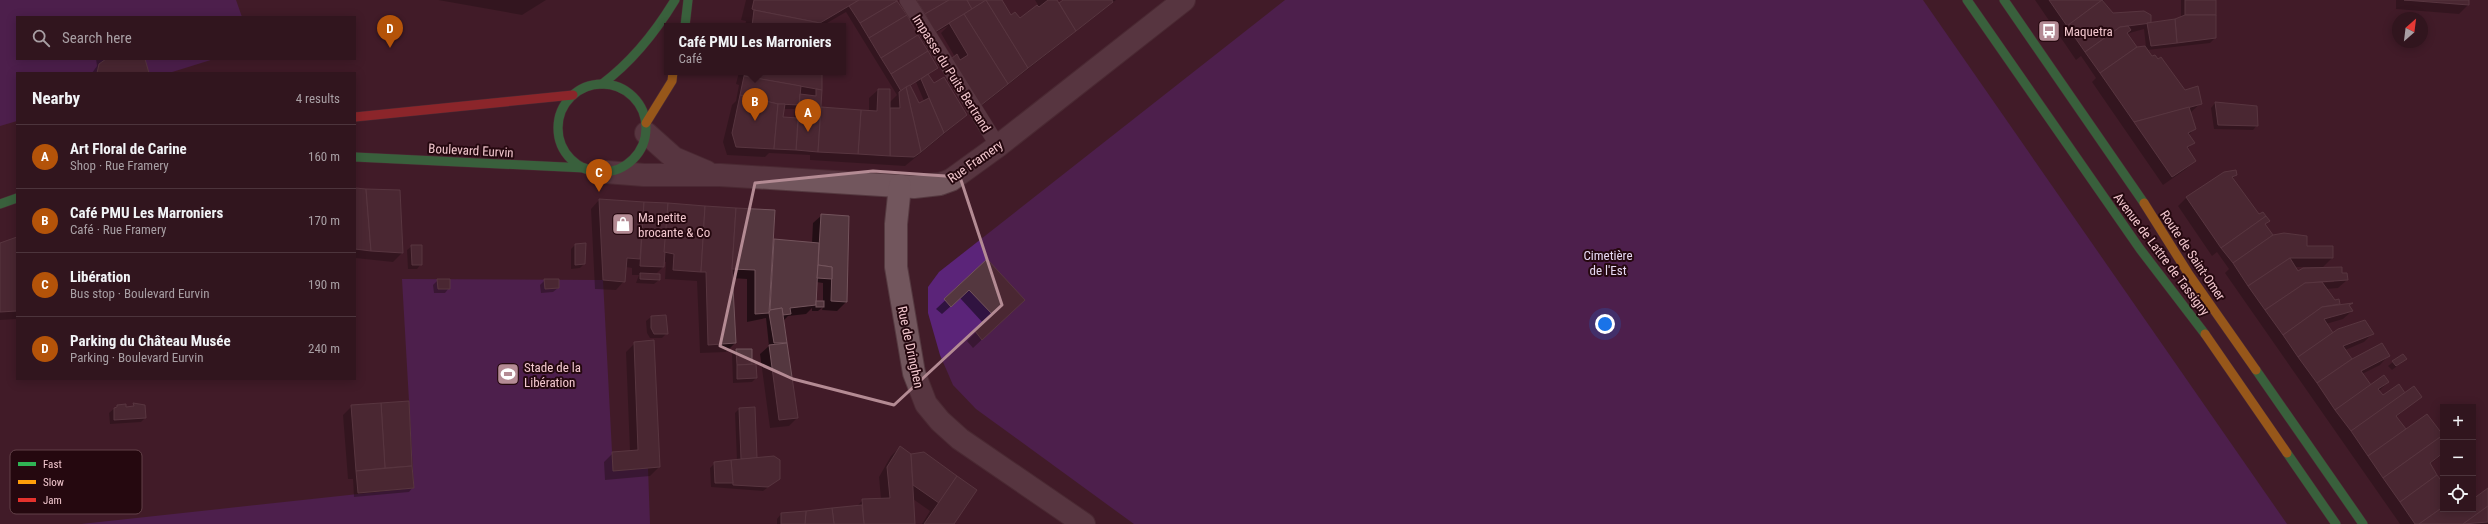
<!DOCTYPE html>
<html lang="en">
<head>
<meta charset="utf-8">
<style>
  body { margin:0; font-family:"Roboto Condensed",sans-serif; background:#391e27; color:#f1f3f6 }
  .controls { position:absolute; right:12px; bottom:12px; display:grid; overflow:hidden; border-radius:0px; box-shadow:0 2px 10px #0003 }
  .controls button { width:36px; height:36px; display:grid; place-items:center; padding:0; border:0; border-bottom:1px solid #4c343c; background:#31151e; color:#f1f3f6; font:20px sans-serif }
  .compass { position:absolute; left:2392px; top:12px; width:36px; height:36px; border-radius:50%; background:#31151e; box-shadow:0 2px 10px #0003; rotate:28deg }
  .you { position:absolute; left:1605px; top:324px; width:14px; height:14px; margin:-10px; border:3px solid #fff; border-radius:50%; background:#1a73e8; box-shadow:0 0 0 6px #1a73e833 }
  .badge { display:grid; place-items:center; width:26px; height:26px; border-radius:50%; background:#b45309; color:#fff; font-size:13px; font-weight:700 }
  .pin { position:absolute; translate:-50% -33px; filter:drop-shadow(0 1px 2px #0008) }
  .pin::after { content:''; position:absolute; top:21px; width:14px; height:12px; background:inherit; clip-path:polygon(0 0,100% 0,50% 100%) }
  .popup { position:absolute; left:664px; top:23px; width:182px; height:52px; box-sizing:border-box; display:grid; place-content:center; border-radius:0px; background:#31151e; filter:drop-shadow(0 1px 3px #0005); font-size:13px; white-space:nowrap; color:#a89fa4 }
  .popup b { font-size:15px; color:#f1f3f6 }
  .popup::after { content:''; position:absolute; left:50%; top:100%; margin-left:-8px; border:8px solid transparent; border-top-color:#31151e }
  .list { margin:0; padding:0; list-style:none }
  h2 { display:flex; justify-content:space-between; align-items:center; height:52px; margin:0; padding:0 16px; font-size:17px }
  h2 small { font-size:13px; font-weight:400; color:#a89fa4 }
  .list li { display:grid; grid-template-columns:26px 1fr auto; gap:12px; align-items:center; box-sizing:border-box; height:64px; padding:0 16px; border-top:1px solid #4c343c }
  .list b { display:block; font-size:15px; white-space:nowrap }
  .list p { margin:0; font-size:13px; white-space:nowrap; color:#a89fa4 }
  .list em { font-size:13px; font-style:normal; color:#a89fa4 }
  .icon { flex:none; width:22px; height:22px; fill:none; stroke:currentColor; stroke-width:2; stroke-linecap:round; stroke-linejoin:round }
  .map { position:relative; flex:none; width:2488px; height:524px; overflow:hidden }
  .search { position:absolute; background:#31151e; box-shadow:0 2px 10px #0003; left:16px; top:16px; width:340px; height:44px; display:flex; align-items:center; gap:10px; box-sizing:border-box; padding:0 14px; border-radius:0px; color:#a89fa4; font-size:15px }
  .panel { position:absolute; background:#31151e; box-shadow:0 2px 10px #0003; left:16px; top:72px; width:340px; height:308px; border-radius:0px }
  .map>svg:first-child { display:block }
</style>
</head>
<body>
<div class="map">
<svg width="2488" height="524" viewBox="0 0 2488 524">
  <rect width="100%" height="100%" fill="#411c28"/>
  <g fill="#5b2479">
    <polygon points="0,0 236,0 242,17 17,17 17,59 214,59 169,73 17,73 17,121 0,126"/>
    <polygon points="1285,0 1923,0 2287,524 1134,524 976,409 953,385 940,355 928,313 928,287 939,272"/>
    <polygon points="402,279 603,280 613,471 648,468 650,524 81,524 414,488"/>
  </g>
  <g fill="#0007" fill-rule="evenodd">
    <polygon points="438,0 546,0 522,15"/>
    <path d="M746,0H896L937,68L928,75L961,120L905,166L810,160V155L769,153L765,157L727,155L723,142L732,105L736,101L739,85L736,84L739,72H820V108L869,112V98L878,90L889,103L897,95L846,12L822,26H745L746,21L741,20ZM916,82L924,101L918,104L909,87ZM783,109H795L794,119L782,118Z"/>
    <polygon points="909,0 1001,0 1011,17 1019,20 1038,5 1035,0 1056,0 1059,5 1065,0 1116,0 971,114 955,57 941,33 948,26 930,36"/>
    <path d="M2035,0H2103L2112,14L2150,24L2181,18V0H2215V38L2210,43L2147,50L2184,91L2201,103L2190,113L2195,128L2189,135L2194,142L2187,149L2195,161L2186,169L2163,185L2092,82L2096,78L2081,56L2076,60ZM2144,29L2146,47L2137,48L2126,34Z"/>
    <polygon points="2396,0 2468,0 2468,5 2459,14 2396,9"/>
    <polygon points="96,59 144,59 148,73 92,73 97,66"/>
    <polygon points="2215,103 2256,106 2257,125 2253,130 2214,129 2211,108"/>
    <path d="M2225,173L2236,175L2232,179L2272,236L2332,258L2323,267H2294L2298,272L2341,274L2347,280L2338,288L2326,289L2335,301L2338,300L2339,305L2352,311L2343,319L2326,324L2333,334L2373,333L2364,342L2345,350L2352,360L2388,356L2380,365L2362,374L2370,386L2388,382L2379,391L2382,397L2405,394L2421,396L2396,417L2405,430L2440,433L2443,431V454L2430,464L2443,484V509H2473V500L2488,490V524H2400L2225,273L2229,269L2217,252L2212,256L2178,206L2187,197ZM2334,280V282L2317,283V281Z"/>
    <polygon points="355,189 402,253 393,262 355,258"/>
    <path d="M599,200L774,211L773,240L812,243L813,223L822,215L846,302L837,311L822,310L823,307L818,311H812V308L806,314L788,316L783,321L797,418L789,426L770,428L760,354L769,346L766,318L747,322V279L731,278L735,343L726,352L700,353L697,281L665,279L666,262H663V267L655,275L659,280L654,284L636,283L639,275H632V268L626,267L624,281L616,290L595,289L591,209ZM816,282L823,283V302H815Z"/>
    <polygon points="17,238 17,319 0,320 0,244"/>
    <polygon points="575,245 584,264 580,268 571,269 571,249"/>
    <polygon points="412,246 421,264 417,269 408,269 407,250"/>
    <polygon points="987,261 1015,308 973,348 967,341 984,324 960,298 942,314 936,309"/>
    <polygon points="438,280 449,288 445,293 434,293 433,285"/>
    <polygon points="545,280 558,288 553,292 541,293 540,285"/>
    <polygon points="665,316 667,333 662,338 650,338 647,333 646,321 651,317"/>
    <polygon points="635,343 659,467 650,476 605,480 604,462 613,453 630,452 626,352"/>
    <polygon points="736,350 751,350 751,365 756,378 752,382 733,383 732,354"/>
    <polygon points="2406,359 2392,370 2388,366 2393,362"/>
    <polygon points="141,404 145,418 141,422 110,424 109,413 117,406 125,408"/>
    <polygon points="352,406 411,466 413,487 409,492 354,497 353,479 348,479 343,415"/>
    <polygon points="739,409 756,459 779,479 763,491 711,487 710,468 715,463 737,461 735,413"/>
    <polygon points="900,447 911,455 924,453 953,524 922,524 930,511 913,499 914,524 777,524 777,519 781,514 856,507 863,500 881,499 879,477 891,456"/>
  </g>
  <g fill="#54373f" stroke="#73545c">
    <polygon points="754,0 859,0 820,23 754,10 752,9"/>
    <polygon points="859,0 897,0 897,1 860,23 849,6"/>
    <polygon points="916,0 949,0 925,14"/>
    <polygon points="949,0 967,0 972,9 935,32 925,14"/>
    <polygon points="967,0 986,0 972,9"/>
    <polygon points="986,0 1028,68 1008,84 964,14"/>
    <polygon points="986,0 1002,0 1011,15 1015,12 1020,18 1037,5 1039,7 1048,0 1057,0 1076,31 1028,68"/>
    <polygon points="1063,0 1112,0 1113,2 1076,31 1059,3"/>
    <polygon points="2049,0 2102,0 2067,26"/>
    <polygon points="2102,0 2113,13 2144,11 2151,15 2151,23 2120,27 2085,52 2067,26"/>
    <rect x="2185" y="0" width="31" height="15"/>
    <polygon points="2404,0 2469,0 2469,5"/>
    <polygon points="897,1 907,15 869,38 860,23"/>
    <polygon points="754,10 820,23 820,26 752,26"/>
    <polygon points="964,14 1008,84 980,106 951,59 957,54 960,60 968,55 949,23"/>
    <polygon points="907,15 918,35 881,58 869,38"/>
    <polygon points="2185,15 2216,15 2216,38 2177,43 2175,19"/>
    <polygon points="2175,19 2177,43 2151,46 2147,23"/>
    <polygon points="2128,26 2131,30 2127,33 2137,47 2100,73 2085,52 2120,27"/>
    <polygon points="918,35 928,51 891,74 881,58"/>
    <polygon points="2145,46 2152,56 2155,55 2158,59 2161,57 2185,90 2198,86 2202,104 2134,122 2100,73 2137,47"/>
    <polygon points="928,51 938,68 901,91 891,74"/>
    <polygon points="106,59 145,59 149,73 97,73 99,64"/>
    <polygon points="745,72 822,72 822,90 744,76"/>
    <polygon points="928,74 934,83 944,77 967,115 944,133 921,79"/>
    <polygon points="744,76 801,86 799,105 778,104 740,95"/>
    <polygon points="910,85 919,103 929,98 944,133 921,152 906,87"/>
    <polygon points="906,87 921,152 914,157 890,156 890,108 900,108 899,92"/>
    <polygon points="816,89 822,90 818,152 796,150 800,94 816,96"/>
    <polygon points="878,89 890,89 890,156 858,154 861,110 877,111"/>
    <polygon points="740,95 778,104 774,149 736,147 732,133"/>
    <polygon points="2215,102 2257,106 2258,126 2218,125"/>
    <polygon points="778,104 785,104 783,117 798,118 796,150 774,149"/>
    <polygon points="821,107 861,110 858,154 818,152"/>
    <polygon points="2189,107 2196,129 2188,133 2195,143 2187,147 2196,161 2172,177 2134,122"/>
    <polygon points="2236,170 2237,175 2232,177 2259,214 2263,212 2266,216 2221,248 2186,197 2224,172"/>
    <polygon points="355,188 366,189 371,251 355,249"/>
    <polygon points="366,189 400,190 403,253 371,251"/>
    <polygon points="599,199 644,202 640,259 627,258 625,282 603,280"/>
    <polygon points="644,202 668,203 664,267 640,266"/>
    <polygon points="668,203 705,206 701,272 673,270 674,254 664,252"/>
    <polygon points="705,206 736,208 732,269 736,343 708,345 706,272 701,272"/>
    <polygon points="736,208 775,210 769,313 755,314 755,270 732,269"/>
    <polygon points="821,214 849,216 847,302 831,301 832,267 818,265"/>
    <polygon points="2266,216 2270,221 2265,224 2273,235 2233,263 2221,248"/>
    <polygon points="2284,233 2307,236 2307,246 2333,246 2333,258 2290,258 2248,286 2233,263 2273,235"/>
    <polygon points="17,237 17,311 0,312 0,243"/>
    <polygon points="774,239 819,243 816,305 790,308 791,314 783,315 782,308 770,310"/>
    <polygon points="586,243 585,264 575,265 575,244"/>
    <polygon points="411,245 422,245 422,265 412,265"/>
    <polygon points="2290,258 2298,271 2303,268 2342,267 2342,273 2347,273 2348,280 2305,283 2265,310 2248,286"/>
    <polygon points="987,259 1025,300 982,340 975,331 993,315 969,290 951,307 944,299"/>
    <polygon points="818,265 832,267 832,279 817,278"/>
    <polygon points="640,273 660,274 660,280 640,279"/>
    <polygon points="437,279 450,279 450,289 438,289"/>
    <polygon points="544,279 559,279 559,288 545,289"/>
    <polygon points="2322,282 2335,300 2339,299 2340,304 2322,307 2283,335 2265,310 2305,283"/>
    <rect x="816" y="301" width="8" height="6"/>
    <polygon points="2353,303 2349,305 2353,311 2324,319 2333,333 2298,357 2283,335 2322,307"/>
    <polygon points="782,308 787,343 774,343 769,313 770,310"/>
    <polygon points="666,315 668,334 654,334 651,328 651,316"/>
    <polygon points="2365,320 2374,334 2343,346 2352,359 2317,383 2298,357 2338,329"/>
    <polygon points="654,340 660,467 613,471 612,452 638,450 634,342"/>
    <polygon points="787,343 798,418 779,420 769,345"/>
    <polygon points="2382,343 2390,356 2361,371 2371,385 2335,410 2317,383 2352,359"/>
    <polygon points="736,349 752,349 752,364 737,365"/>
    <polygon points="2403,354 2407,359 2396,366 2392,361"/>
    <polygon points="756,364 757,378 737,379 737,365"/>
    <polygon points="2384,375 2389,382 2378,389 2383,395 2399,384 2405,393 2351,431 2335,410"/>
    <polygon points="2414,386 2422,397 2396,416 2406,429 2368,456 2351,431"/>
    <polygon points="409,401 412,466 385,468 381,403"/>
    <polygon points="133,403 145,405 146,418 114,420 114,408 117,407 117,405 126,404 126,407 134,406"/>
    <polygon points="381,403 385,468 356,471 351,405"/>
    <polygon points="755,407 757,458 741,459 739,408"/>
    <polygon points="2427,414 2443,435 2383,478 2368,456"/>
    <polygon points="2443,435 2443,453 2430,463 2437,475 2400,502 2383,478"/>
    <polygon points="900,446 911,454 915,524 864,524 862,499 890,498 887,467"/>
    <polygon points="924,452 957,476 939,503 913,485 911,454"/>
    <polygon points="774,456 780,460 780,479 768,487 733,485 731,460"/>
    <polygon points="731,460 733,483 715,483 714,462"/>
    <polygon points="412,466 414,488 358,493 356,471"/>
    <polygon points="2437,475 2443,483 2443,507 2419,524 2415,524 2400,502"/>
    <polygon points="957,476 977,490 954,524 924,524"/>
    <polygon points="2488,488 2488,506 2463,524 2419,524 2443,507 2443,509 2473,509 2473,499"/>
    <polygon points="862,505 864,524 834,524 832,508"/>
    <polygon points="2488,506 2488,522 2463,524"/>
    <polygon points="832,508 834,524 805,524 806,511"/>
    <polygon points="806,511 805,524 781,524 781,513"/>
  </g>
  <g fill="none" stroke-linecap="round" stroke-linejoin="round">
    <g stroke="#553940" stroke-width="16">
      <polyline id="lane" points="907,0 998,146"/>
    </g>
    <g stroke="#553940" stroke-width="24">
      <g id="street">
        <polyline points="646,133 674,158 707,172"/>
        <polyline points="606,172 644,175 720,175 914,187 940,184 951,180 998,146 1184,0"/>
        <polyline points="900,186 896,224 896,267 914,373 926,404 940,421 960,439 1084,524"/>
      </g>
    </g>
    <g stroke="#553940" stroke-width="10">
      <g id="fast">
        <polyline points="1967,0 2140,249 2205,334"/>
        <polyline points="2004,0 2144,203"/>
        <polyline points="685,26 688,0"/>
        <path d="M602,84C633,61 655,33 675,0"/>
        <circle cx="602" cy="128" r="44"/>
        <polyline points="355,157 585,168"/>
        <polyline points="0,204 17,198"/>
        <polyline points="2256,370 2363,524"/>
        <polyline points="2287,453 2336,524"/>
      </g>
    </g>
    <g stroke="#553940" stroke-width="10">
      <g id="slow">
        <polyline points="646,123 672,81 673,72"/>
        <polyline points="2144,203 2188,273 2256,370"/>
        <polyline points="2205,334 2287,453"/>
      </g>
    </g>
    <g stroke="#553940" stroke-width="10">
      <polyline id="jam" points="355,117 573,95"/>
    </g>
    <use href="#lane" stroke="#72565d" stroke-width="15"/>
    <use href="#street" stroke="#72565d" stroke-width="22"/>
    <use href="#fast" stroke="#30b455" stroke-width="9"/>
    <use href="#slow" stroke="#ff9f0a" stroke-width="9"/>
    <use href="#jam" stroke="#e5322d" stroke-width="9"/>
  </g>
  <path d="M0 0H2488V524H0ZM873,171L960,177L1002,305L894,405L793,379L720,346L755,183Z" fill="#411c28" fill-opacity=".55" fill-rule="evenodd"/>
  <path fill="none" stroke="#b48b94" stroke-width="3" stroke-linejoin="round" d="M873,171L960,177L1002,305L894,405L793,379L720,346L755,183Z"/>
  <defs>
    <g id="bus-square" transform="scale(1.15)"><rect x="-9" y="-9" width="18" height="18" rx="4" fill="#b48b94" stroke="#25080f"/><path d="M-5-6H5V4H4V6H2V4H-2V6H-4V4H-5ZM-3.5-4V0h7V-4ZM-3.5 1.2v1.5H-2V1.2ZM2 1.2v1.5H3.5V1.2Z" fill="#fff"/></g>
    <g id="shop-square" transform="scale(1.15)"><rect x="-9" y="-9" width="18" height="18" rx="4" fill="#b48b94" stroke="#25080f"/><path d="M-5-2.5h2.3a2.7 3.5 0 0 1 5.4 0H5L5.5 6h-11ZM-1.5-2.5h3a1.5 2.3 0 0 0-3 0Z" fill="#fff"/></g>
    <g id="stadium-square" transform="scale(1.15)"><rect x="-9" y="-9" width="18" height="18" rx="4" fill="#b48b94" stroke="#25080f"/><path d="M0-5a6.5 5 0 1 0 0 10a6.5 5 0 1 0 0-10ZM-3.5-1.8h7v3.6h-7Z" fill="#fff"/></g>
  </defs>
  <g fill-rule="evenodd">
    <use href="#bus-square" x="2049" y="31"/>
    <use href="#shop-square" x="623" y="224"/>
    <use href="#stadium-square" x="508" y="374"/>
  </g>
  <g text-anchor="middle" stroke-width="4" stroke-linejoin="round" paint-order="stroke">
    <g font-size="13" fill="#f2c7ce" stroke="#25080f" text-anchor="start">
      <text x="2064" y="36">Maquetra</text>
      <text x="638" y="222">Ma petite<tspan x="638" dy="15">brocante &amp; Co</tspan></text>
      <text x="524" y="372">Stade de la<tspan x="524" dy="15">Libération</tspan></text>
    </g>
    <g font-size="13" fill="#f2c7ce" stroke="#25080f">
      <text transform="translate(952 73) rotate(58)" y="5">Impasse du Puits Bertrand</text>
      <text transform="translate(471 150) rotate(3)" y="5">Boulevard Eurvin</text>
      <text transform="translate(975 161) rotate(-35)" y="5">Rue Framery</text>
      <text transform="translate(2162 254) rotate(53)" y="5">Avenue de Lattre de Tassigny</text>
      <text transform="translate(2193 255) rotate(56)" y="5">Route de Saint-Omer</text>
      <text transform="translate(911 347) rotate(78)" y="5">Rue de Dringhen</text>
    </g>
    <g font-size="13" fill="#e6d8f3" stroke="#25080f">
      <text x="1608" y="260">Cimetière<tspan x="1608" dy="15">de l'Est</tspan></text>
    </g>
  </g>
  <rect x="10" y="450" width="132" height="64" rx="6" fill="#25080f" stroke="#624148" stroke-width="1"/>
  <rect x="18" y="462" width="18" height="4" fill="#30b455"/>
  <rect x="18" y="480" width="18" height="4" fill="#ff9f0a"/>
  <rect x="18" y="498" width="18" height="4" fill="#e5322d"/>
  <g font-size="11" fill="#f2c7ce">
    <text x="43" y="468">Fast</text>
    <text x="43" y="486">Slow</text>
    <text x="43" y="504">Jam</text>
  </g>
</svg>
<div class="controls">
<button>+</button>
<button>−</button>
<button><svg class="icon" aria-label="locate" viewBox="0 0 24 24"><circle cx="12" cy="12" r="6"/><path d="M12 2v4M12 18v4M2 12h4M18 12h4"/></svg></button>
</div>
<svg class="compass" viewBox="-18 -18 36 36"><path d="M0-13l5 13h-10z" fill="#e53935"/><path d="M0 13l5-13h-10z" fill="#a89fa4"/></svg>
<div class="you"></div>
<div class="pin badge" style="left:808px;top:132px">A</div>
<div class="pin badge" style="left:755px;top:121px">B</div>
<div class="popup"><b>Café PMU Les Marroniers</b>Café</div>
<div class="pin badge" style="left:599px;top:192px">C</div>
<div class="pin badge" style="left:390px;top:48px">D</div>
<div class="search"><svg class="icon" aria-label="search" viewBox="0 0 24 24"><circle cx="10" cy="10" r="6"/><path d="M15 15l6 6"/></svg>Search here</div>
<section class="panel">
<h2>Nearby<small>4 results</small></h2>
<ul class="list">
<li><span class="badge">A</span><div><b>Art Floral de Carine</b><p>Shop · Rue Framery</p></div><em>160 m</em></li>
<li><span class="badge">B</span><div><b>Café PMU Les Marroniers</b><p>Café · Rue Framery</p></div><em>170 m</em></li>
<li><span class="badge">C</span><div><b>Libération</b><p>Bus stop · Boulevard Eurvin</p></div><em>190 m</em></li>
<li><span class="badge">D</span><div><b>Parking du Château Musée</b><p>Parking · Boulevard Eurvin</p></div><em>240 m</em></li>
</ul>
</section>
</div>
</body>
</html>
